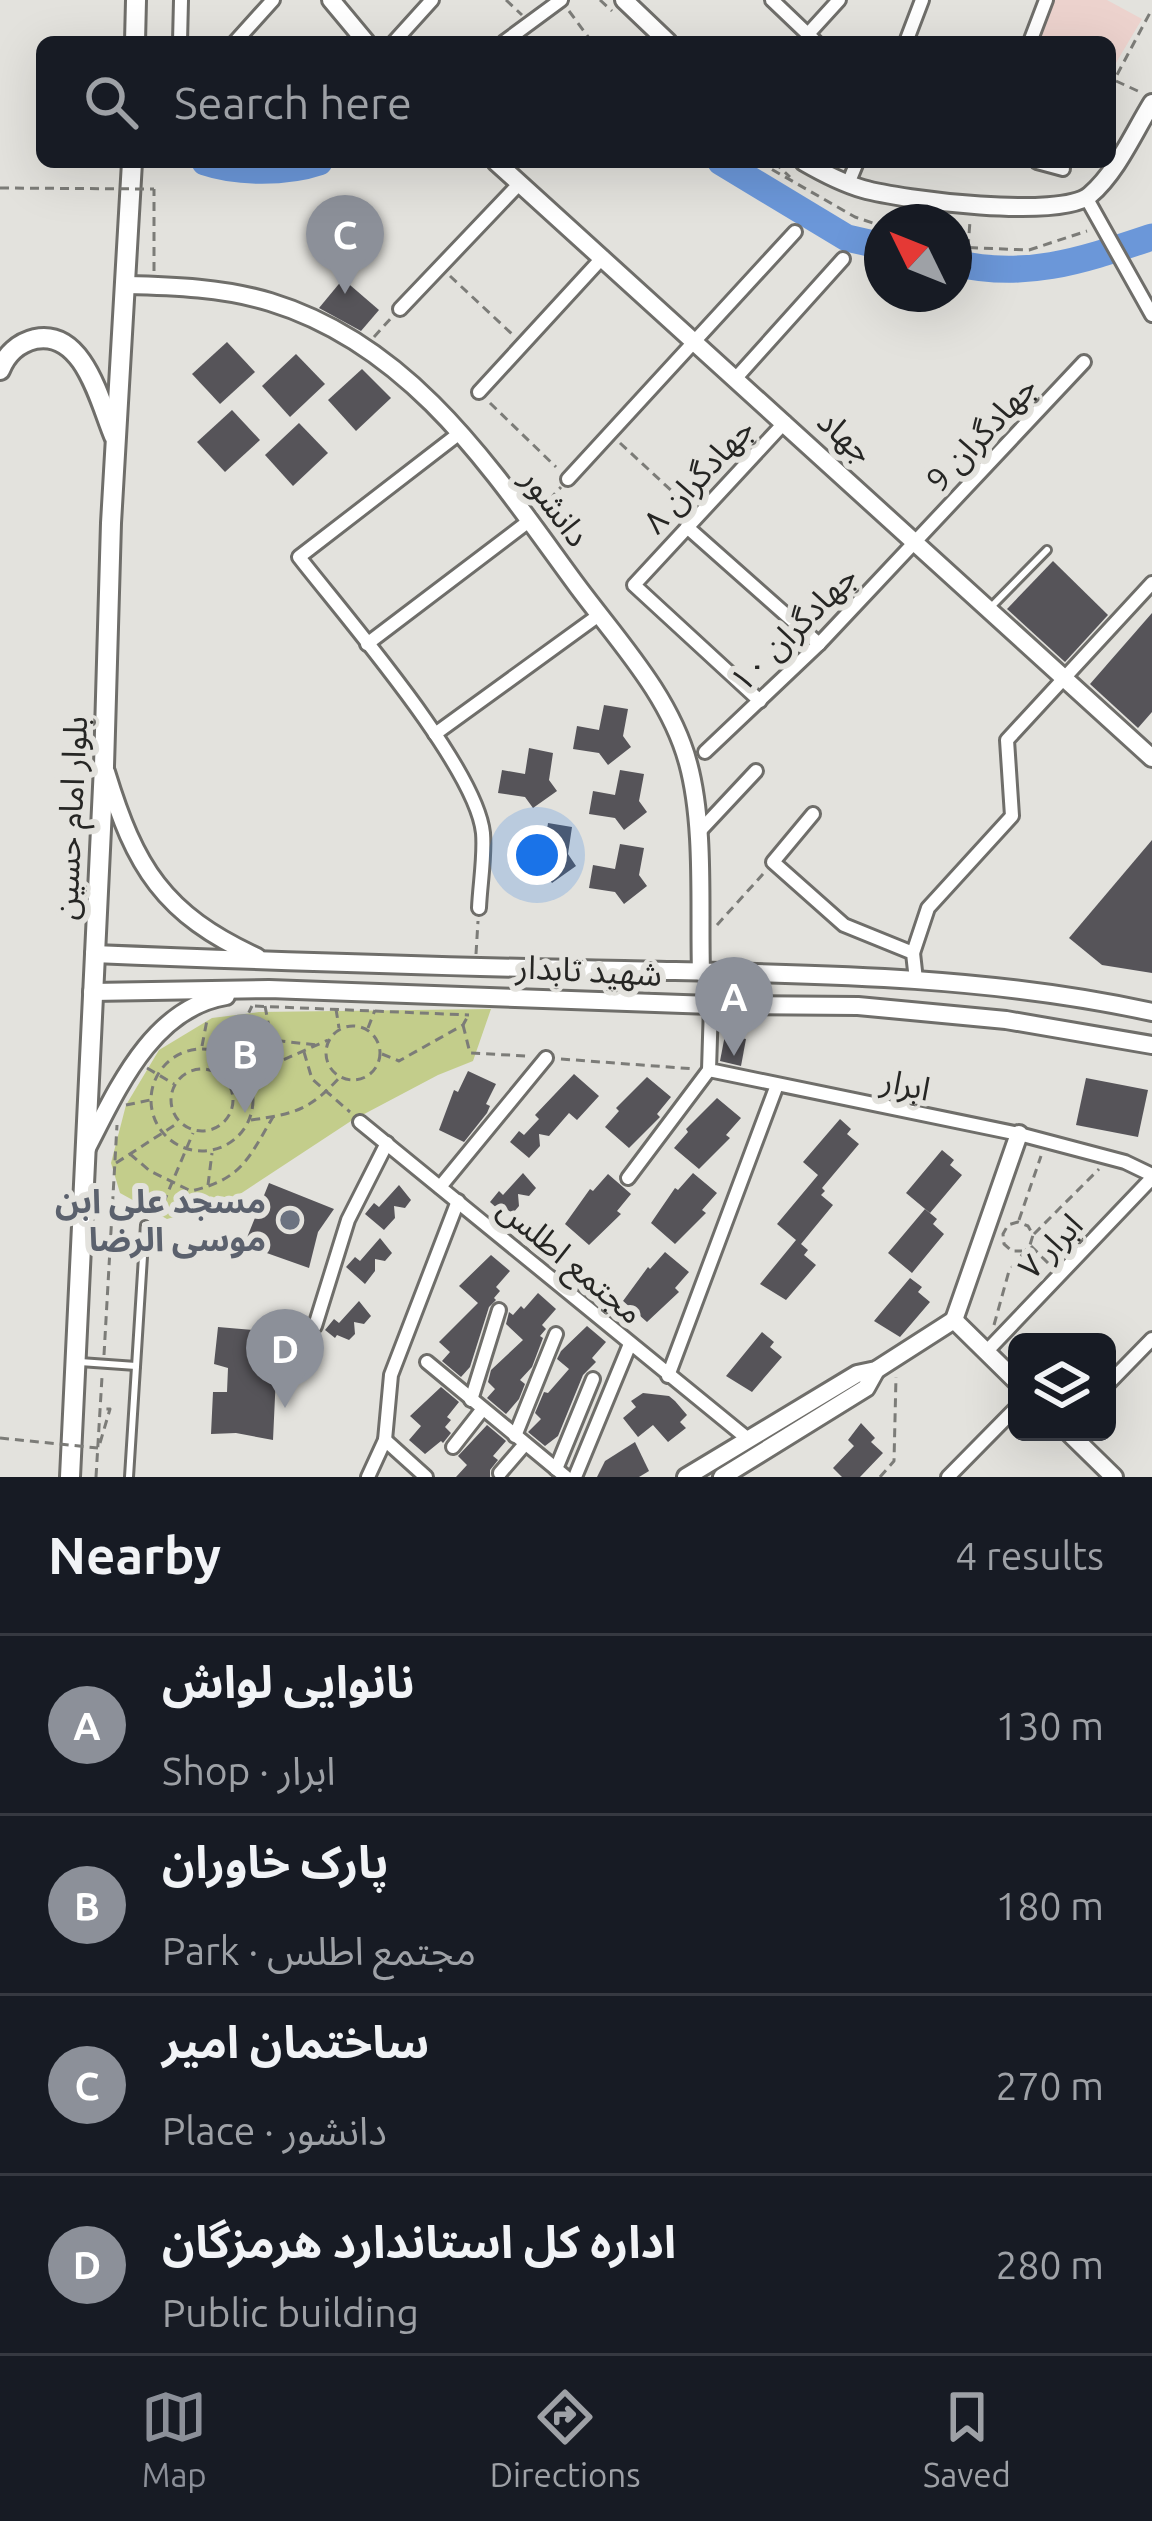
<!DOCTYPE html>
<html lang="en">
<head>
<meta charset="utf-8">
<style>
  body { margin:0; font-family:Ubuntu,"Noto Sans Arabic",sans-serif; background:#242831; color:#f1f3f6 }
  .controls { position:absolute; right:36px; bottom:36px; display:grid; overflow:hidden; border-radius:18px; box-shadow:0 12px 48px #0002 }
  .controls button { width:108px; height:108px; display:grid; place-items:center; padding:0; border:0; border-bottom:3px solid #363941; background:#171b24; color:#f1f3f6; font:60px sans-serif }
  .compass { position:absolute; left:864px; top:204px; width:108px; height:108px; border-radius:50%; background:#171b24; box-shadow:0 12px 48px #0002; rotate:313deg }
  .you { position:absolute; left:537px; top:855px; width:42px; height:42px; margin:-30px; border:9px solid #fff; border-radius:50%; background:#1a73e8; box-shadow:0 0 0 18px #1a73e833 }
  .badge { display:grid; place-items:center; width:78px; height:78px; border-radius:50%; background:#8c9099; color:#fff; font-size:39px; font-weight:700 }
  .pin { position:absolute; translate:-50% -99px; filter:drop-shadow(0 3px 6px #0008) }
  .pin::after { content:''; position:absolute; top:63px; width:42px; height:36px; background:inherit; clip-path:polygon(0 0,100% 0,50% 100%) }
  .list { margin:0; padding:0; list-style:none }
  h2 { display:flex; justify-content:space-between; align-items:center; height:156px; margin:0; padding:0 48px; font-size:51px }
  h2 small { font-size:39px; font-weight:400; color:#9ea1a6 }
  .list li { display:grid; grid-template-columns:78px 1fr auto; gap:36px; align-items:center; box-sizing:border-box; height:180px; padding:0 48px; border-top:3px solid #363941 }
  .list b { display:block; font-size:45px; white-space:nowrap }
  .list p { margin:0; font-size:39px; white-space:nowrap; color:#9ea1a6 }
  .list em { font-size:39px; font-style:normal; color:#9ea1a6 }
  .icon { flex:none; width:66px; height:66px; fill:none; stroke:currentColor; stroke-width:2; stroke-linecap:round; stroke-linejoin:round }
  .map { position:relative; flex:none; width:1152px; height:1477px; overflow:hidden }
  .search { position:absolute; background:#171b24; box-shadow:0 12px 48px #0002; left:36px; right:36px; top:36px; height:132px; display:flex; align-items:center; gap:30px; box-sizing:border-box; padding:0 42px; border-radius:18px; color:#9ea1a6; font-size:45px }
  .sheet { height:876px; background:#171b24 }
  nav { display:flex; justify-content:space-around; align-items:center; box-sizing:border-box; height:168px; border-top:3px solid #363941; background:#171b24; font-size:33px; color:#9ea1a6 }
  nav a { display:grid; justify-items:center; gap:6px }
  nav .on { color:#8c9099 }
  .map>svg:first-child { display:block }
</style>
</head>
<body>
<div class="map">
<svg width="1152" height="1477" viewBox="0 0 1152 1477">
  <rect width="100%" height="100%" fill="#e3e2dd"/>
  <polygon fill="#ecd2cd" points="1053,0 1107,0 1142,19 1110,73 1110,42 1036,42"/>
  <polygon fill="#c3cd8b" points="491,1009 473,1061 438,1075 351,1121 231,1200 167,1219 120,1193 111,1163 126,1105 159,1050 212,1018 259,1012"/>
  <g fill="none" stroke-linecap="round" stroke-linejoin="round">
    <g stroke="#6b97d9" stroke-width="27">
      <path d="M205,162C237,173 287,173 319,162"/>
      <polyline points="721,162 847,238 882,246"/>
      <path d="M954,263C1027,280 1083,260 1152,237"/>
    </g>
  </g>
  <g fill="#565459">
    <polygon points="343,279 379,310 361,331 319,308"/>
    <polygon points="227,342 255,372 220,404 192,374"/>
    <polygon points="296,354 325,384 290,417 262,386"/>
    <polygon points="362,369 391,398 356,431 328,400"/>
    <polygon points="232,410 260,440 225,472 197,442"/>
    <polygon points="299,423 328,453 293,486 265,455"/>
    <polygon points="1053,561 1108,615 1065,662 1007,609"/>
    <polygon points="1152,613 1152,712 1138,728 1090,684"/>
    <polygon points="604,705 628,709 623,736 631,747 608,765 599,753 573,749 577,726 599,730"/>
    <polygon points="529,748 553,753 549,780 557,791 533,808 525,797 498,793 502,770 525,774"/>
    <polygon points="620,770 644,774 639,801 647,812 624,830 615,818 589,814 593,791 615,795"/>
    <polygon points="548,823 572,827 568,854 576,866 552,883 544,872 518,867 521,845 544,848"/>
    <polygon points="1152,840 1152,973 1102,965 1069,938"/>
    <polygon points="620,844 644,848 639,875 647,886 624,904 615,892 589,888 593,865 615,869"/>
    <polygon points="725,1035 746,1039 741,1066 720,1061"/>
    <polygon points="468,1071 496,1084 486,1104 490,1106 487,1113 464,1142 439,1130 454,1090 458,1092"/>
    <polygon points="574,1074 599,1096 577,1120 569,1113 549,1136 539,1134 540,1146 529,1158 510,1142 519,1131 524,1135 539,1119 535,1115"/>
    <polygon points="647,1077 671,1097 657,1114 660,1117 629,1148 605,1127 619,1111 616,1108"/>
    <polygon points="1086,1078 1148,1090 1138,1137 1076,1125"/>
    <polygon points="717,1098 741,1118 726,1135 730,1138 699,1169 674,1148 688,1132 686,1129"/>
    <polygon points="840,1119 851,1129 847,1134 859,1144 822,1188 825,1191 821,1195 833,1205 801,1244 808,1250 804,1255 816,1265 786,1300 760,1284 796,1240 777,1224 818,1175 803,1162"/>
    <polygon points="942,1150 954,1160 950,1165 962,1175 930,1213 906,1193"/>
    <polygon points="523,1173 536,1188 529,1196 518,1194 519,1206 513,1213 502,1207 499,1210 490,1202 499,1191 503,1195"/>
    <polygon points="693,1173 717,1193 702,1210 706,1213 675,1244 651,1223 675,1188 678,1190"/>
    <polygon points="608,1174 631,1194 617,1211 621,1214 589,1245 565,1224 590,1189 593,1191"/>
    <polygon points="269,1183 334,1209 318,1232 309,1268 244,1245"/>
    <polygon points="399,1185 411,1200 405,1208 394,1206 395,1218 384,1230 365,1214 374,1203 379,1207"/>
    <polygon points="925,1209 937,1219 933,1224 944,1234 912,1273 888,1253"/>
    <polygon points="380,1238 392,1253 385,1261 375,1259 375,1271 365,1284 346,1267 355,1257 360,1261"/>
    <polygon points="665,1252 689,1272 675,1288 679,1292 647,1322 623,1301 648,1267 650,1269"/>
    <polygon points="491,1255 510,1271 496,1287 500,1291 494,1298 496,1300 489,1307 470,1367 461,1377 442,1361 450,1352 439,1342 478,1303 459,1286"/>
    <polygon points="910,1278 922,1287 918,1292 930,1302 900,1337 874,1321"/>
    <polygon points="538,1293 556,1309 542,1325 546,1329 540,1336 543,1338 532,1367 520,1380 525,1384 519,1399 506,1414 487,1398 495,1389 488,1382 491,1370 523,1340 506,1324 509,1312 513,1315 521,1306 524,1309"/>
    <polygon points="359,1301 371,1316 364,1324 354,1322 355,1334 349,1340 337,1335 335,1338 325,1330 334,1319 339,1323"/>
    <polygon points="587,1326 606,1342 592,1358 596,1362 583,1375 558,1436 545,1446 528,1432 541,1419 535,1413 544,1392 548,1393 569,1369 557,1359 561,1351"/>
    <polygon points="218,1327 278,1332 273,1440 236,1433 211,1434 213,1392 227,1392 228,1368 214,1364"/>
    <polygon points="762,1332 774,1342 770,1347 782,1357 752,1392 726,1376"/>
    <polygon points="441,1387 459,1402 447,1417 451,1420 445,1427 451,1433 443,1443 441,1441 425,1454 409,1440 421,1426 410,1416"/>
    <polygon points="643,1393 669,1396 675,1401 687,1415 680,1422 686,1428 668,1442 653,1425 638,1437 623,1418 636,1407 631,1401"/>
    <polygon points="861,1423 875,1438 871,1442 883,1453 860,1477 842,1477 833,1468 854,1446 848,1440"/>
    <polygon points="487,1425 506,1441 493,1456 498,1460 490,1470 490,1477 456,1477 467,1465 458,1456"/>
    <polygon points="635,1442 649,1471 639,1477 597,1477 605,1461"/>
  </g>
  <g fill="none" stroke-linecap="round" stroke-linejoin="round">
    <g stroke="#6f6e6a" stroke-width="12">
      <g id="lane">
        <polyline points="990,608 1047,550"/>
        <polyline points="80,1362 136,1366"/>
        <polyline points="129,1477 145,1225"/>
      </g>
    </g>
    <g stroke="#6f6e6a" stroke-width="18">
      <g id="street">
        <polyline points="772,0 816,42"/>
        <polyline points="808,34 839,0"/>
        <polyline points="180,42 181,0"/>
        <polyline points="235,42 273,0"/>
        <polyline points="394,42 432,0"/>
        <polyline points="504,42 561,0"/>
        <polyline points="906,42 922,0"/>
        <polyline points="1030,42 1046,0"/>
        <polyline points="1037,162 1063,169"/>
        <polyline points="848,184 857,162"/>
        <polyline points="1087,199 1152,315"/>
        <polyline points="400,309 520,183"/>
        <polyline points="736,378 843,259"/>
        <polyline points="479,392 603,257"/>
        <path d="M461,432L299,557C344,615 476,766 483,833C485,857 480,884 479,908"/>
        <polyline points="568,479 795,232"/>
        <polyline points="687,527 819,644"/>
        <polyline points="367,644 529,521"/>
        <polyline points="760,701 634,585 785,422"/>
        <polyline points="435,734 599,615"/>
        <polyline points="705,752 819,644 1084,362"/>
        <polyline points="813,814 773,862 844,925 913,953 916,980"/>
        <polyline points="697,834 756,771"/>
        <polyline points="913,953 928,908 1012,816 1007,740 1152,583"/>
        <polyline points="711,1005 709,1070 1019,1134 1125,1162 1152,1175"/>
        <polyline points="360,1122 748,1439"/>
        <polyline points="628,1178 709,1070"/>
        <polyline points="440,1187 546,1058"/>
        <polyline points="315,1326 348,1220 387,1143"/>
        <polyline points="986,1352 1152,1178"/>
        <polyline points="427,1362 566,1477"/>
        <polyline points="668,1376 777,1085"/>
        <polyline points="1107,1385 1152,1339"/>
        <polyline points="471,1400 499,1310"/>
        <polyline points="515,1436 556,1334"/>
        <polyline points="385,1440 426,1477"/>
        <polyline points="453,1447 482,1410"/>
        <polyline points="556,1469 593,1379"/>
        <polyline points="500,1473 525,1444"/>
        <polyline points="368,1477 385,1440 391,1375 458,1201"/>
        <polyline points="575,1477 630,1344"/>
        <polyline points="948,1477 1017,1407"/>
      </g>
    </g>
    <g stroke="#6f6e6a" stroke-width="22">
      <g id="secondary">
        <polyline points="331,0 366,42"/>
        <polyline points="624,0 668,42"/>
        <polyline points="496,162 1152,758"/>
        <path d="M804,162C823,173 842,183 863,189C902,200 1061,220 1090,195C1117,172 1134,132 1152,103"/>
        <path d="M126,285C174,286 224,288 270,302C414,346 494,473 578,587C619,642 670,696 688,763C705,825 699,907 701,972"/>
        <path d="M106,772C135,867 163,914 257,957"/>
        <path d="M94,954C271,961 447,967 624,970C800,974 980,974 1152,1012"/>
        <polyline points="92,992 269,989 711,1005 858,1006 1006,1020 1152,1045"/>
        <path d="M87,1148C117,1090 152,1008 226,996"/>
        <polyline points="954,1320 1019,1134"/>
        <polyline points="954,1320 1017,1382"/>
        <polyline points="1068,1432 1114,1477"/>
        <polyline points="686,1477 857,1374 876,1370 954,1320"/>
        <polyline points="722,1477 866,1388 876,1370"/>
      </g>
    </g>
    <g stroke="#6f6e6a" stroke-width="24">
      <g id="primary">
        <polyline points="135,42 136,0"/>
        <path d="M0,370C6,355 18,343 35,339C84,329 100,403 114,436"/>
        <polyline points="70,1477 104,766 111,523 132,162"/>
      </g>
    </g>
    <g stroke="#7c7c78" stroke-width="3" stroke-dasharray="9 6" stroke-linecap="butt">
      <polyline points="506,0 522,15"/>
      <polyline points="600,0 612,11"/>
      <polyline points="569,11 592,42"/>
      <polyline points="1116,81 1140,92"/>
      <polyline points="1110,88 1152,9"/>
      <polyline points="759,162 855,217 882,226"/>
      <polyline points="774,162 790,177"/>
      <polyline points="954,247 1029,250 1087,231"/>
      <polyline points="968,248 970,221"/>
      <polyline points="154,271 154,189"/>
      <polyline points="450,276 513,335"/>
      <polyline points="374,337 392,317"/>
      <polyline points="490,403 556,467"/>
      <polyline points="620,443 688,506"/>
      <polyline points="539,511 561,487"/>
      <polyline points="717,925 763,874"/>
      <polyline points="476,954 478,921"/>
      <polyline points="255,1006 469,1015"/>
      <polyline points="265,1006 271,1038"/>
      <polyline points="336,1009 339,1028"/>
      <polyline points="463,1025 470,1053 527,1056"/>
      <circle cx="353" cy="1053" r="27"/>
      <polyline points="368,1028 375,1010"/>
      <polyline points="202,1046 207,1020"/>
      <circle cx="202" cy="1100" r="51"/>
      <polyline points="304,1052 312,1079 350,1112"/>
      <polyline points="229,1053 252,1006"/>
      <polyline points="382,1054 399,1061 463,1025 469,1014"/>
      <polyline points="561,1059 695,1069"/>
      <polyline points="242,1067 271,1040 317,1045"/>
      <polyline points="147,1068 174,1084"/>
      <circle cx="202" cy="1100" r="31"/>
      <polyline points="229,1084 328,1040"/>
      <polyline points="126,1105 150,1100"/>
      <path d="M251,1120C294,1114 310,1110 340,1077"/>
      <path d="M130,1154L150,1171L191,1191C242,1179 248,1159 273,1117"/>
      <polyline points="116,1163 178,1123"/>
      <polyline points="208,1185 212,1153"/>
      <polyline points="154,1215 163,1204 193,1133"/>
      <polyline points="1019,1220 1041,1156"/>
      <polyline points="1034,1234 1099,1169"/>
      <polyline points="1031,1246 1050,1265"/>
      <polyline points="994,1325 1009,1271 1030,1245 1033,1235 1028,1226 1018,1222 1008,1225 1003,1234 1004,1244 1012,1251 1022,1251"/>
      <polyline points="104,1355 117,1125"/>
      <polyline points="100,1443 110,1409 102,1409"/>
      <polyline points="96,1477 102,1377"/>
      <polyline points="880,1477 894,1461 896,1377"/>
    </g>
    <use href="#lane" stroke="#fff" stroke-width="6"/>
    <use href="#street" stroke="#fff" stroke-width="12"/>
    <use href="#secondary" stroke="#fff" stroke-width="16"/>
    <use href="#primary" stroke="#fff" stroke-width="18"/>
    <g stroke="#7c7c78" stroke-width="3" stroke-dasharray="9 6" stroke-linecap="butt">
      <polyline points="0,188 154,189"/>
      <polyline points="0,1438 98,1448"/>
    </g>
  </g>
  <circle fill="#6b7280" stroke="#e3e2dd" stroke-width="4.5" cx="290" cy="1220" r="12"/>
  <g text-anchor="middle" stroke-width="12" stroke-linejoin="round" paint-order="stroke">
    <g font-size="33" fill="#262624" stroke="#e3e2dd">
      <text transform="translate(981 433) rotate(-47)" y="12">جهادگران 9</text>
      <text transform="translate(846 436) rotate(42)" y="12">جهاد</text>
      <text transform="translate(698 475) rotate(-47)" y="12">جهادگران ۸</text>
      <text transform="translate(556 507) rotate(53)" y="12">دانشور</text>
      <text transform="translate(793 628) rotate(-45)" y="12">جهادگران ۱۰</text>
      <text transform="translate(70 818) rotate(-87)" y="12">بلوار امام حسین</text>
      <text transform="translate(589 970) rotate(3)" y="12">شهید تابدار</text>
      <text transform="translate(906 1084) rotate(12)" y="12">ابرار</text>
      <text transform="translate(1050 1246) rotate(-46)" y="12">ابرار ۷</text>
      <text transform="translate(571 1260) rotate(40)" y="12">مجتمع اطلس</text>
    </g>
    <g font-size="33" font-weight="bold" fill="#5b616d" stroke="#e3e2dd" text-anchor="end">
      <text x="266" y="1213">مسجد علی ابن<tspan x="266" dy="38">موسی الرضا</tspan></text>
    </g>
  </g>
</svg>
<div class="controls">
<button><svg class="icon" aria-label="layers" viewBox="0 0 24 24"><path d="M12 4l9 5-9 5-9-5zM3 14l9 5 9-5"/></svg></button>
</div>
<svg class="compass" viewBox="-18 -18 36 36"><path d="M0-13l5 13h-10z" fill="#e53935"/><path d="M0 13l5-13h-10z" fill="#9ea1a6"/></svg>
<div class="you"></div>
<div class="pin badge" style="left:734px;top:1056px">A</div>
<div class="pin badge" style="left:245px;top:1113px">B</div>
<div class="pin badge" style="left:345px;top:294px">C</div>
<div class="pin badge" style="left:285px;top:1408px">D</div>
<div class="search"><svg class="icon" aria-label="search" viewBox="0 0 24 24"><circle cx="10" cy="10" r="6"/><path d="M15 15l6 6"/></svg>Search here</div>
</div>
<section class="sheet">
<h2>Nearby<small>4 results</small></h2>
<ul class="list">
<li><span class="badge">A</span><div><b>نانوایی لواش</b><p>Shop · ابرار</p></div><em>130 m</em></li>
<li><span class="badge">B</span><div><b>پارک خاوران</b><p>Park · مجتمع اطلس</p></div><em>180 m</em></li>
<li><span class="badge">C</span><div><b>ساختمان امیر</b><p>Place · دانشور</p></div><em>270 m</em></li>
<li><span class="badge">D</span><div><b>اداره کل استاندارد هرمزگان</b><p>Public building</p></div><em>280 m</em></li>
</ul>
</section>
<nav>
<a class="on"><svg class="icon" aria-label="map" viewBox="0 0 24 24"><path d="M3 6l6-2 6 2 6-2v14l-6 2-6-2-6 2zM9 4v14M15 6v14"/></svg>Map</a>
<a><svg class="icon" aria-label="directions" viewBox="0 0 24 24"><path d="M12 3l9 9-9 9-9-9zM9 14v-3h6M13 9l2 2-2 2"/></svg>Directions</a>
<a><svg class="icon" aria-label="saved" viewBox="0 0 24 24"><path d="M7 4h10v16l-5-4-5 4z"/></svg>Saved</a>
</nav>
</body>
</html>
